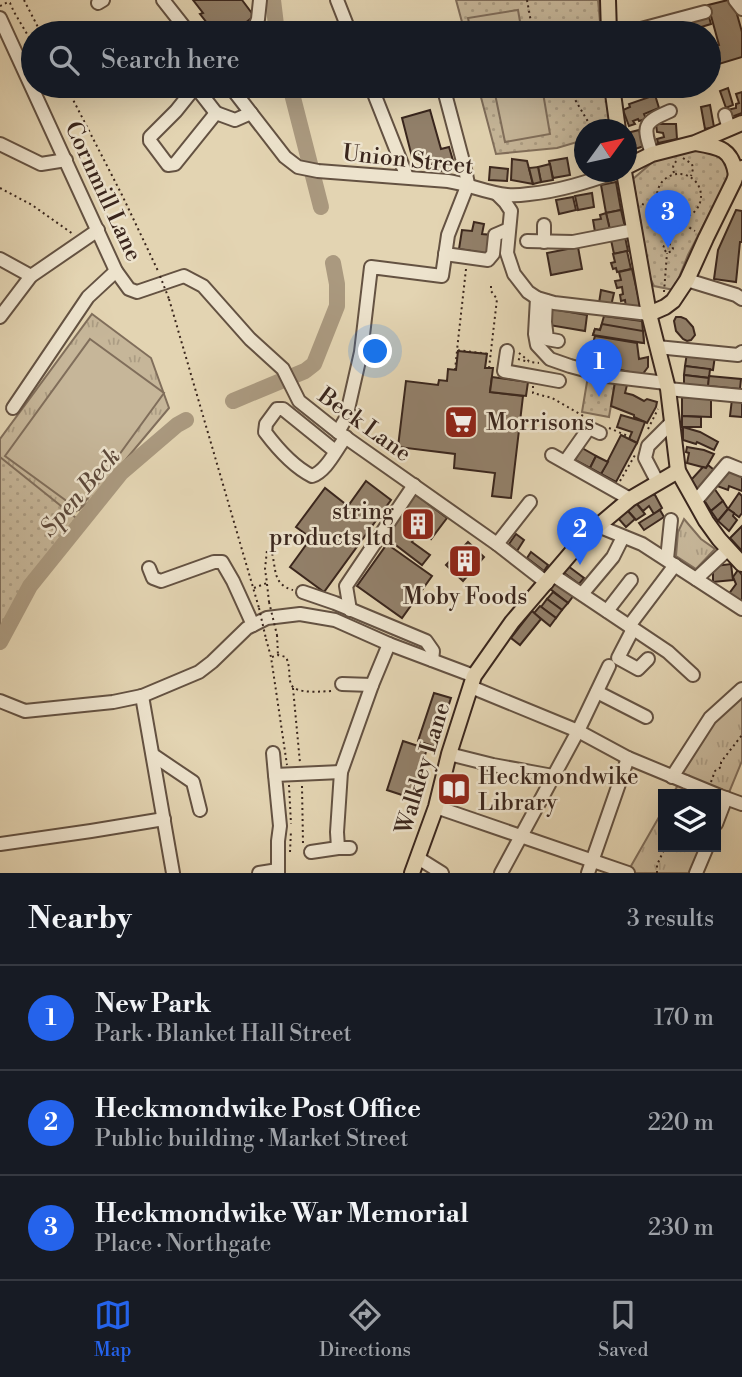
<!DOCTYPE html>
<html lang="en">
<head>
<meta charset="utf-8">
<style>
  body { margin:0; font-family:"Libre Bodoni",serif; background:#242831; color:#f1f3f6 }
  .controls { position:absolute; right:21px; bottom:21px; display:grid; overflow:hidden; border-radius:0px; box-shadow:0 7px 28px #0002 }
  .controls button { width:63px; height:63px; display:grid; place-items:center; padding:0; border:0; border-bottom:2px solid #363941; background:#171b24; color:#f1f3f6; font:35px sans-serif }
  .compass { position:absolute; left:574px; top:119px; width:63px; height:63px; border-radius:50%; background:#171b24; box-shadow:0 7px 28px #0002; rotate:57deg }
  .you { position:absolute; left:376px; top:352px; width:24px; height:24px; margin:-18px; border:5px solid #fff; border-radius:50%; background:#1a73e8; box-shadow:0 0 0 10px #1a73e833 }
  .badge { display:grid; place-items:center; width:46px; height:46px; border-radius:50%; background:#2563eb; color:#fff; font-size:23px; font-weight:700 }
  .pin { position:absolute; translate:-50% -58px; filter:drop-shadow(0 2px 4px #0008) }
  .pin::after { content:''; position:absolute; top:37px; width:24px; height:21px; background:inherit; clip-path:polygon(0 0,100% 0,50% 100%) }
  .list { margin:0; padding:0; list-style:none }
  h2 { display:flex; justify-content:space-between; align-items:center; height:91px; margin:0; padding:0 28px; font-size:30px }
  h2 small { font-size:23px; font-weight:400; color:#9ea1a6 }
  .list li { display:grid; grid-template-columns:46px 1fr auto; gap:21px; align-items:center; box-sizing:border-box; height:105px; padding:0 28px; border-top:2px solid #363941 }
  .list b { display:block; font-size:26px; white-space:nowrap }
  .list p { margin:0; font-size:23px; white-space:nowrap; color:#9ea1a6 }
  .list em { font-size:23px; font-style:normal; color:#9ea1a6 }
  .icon { flex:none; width:38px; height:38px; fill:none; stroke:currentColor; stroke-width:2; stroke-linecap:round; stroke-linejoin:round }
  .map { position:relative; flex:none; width:742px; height:873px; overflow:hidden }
  .search { position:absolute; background:#171b24; box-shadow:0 7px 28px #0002; left:21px; right:21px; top:21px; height:77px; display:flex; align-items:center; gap:18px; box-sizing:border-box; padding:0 24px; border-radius:38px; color:#9ea1a6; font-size:26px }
  .sheet { height:406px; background:#171b24 }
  nav { display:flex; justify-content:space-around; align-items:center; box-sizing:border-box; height:98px; border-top:2px solid #363941; background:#171b24; font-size:19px; color:#9ea1a6 }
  nav a { display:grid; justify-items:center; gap:4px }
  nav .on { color:#2563eb }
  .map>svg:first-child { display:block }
</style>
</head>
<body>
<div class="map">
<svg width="742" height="873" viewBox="0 0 742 873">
  <defs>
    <pattern id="grass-tufts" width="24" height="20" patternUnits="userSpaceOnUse" patternTransform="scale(1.75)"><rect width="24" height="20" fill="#c6b699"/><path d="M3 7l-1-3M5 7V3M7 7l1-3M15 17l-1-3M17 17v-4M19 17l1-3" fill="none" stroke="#ab9c83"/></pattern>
    <pattern id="park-dots" width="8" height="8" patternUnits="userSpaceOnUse" patternTransform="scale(1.75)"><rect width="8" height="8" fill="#c6b699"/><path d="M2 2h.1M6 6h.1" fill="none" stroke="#ab9c83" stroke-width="1.8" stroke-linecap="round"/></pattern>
  </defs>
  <rect width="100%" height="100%" fill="#e3d4b2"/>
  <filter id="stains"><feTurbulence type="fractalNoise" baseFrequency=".00286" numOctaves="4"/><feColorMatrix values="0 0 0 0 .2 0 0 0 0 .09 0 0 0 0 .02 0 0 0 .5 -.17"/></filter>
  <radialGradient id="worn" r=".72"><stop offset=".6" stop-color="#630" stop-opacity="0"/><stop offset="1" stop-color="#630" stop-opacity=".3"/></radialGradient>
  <g fill="url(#grass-tufts)" stroke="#806e5b" stroke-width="2">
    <polygon points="92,314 151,358 169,408 92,500 61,522 0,594 0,439"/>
    <polygon points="684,519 701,539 715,549 696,569 676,556 678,532"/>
    <polygon points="742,689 742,761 716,824 716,794 672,794 677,787 672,777 710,718"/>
    <polygon points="663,810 663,847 707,847 696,873 627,873"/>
  </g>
  <g fill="url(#park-dots)" stroke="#806e5b" stroke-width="2">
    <polygon points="456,0 598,0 601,33 465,33"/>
    <polygon points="478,86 606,86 610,129 584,130 584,140 557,148 496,154"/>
    <polygon points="709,150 726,159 730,172 727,180 688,255 674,290 654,286 650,278 633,179 655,160 690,151"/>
    <polygon points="588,376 615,382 609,417 582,412"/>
    <polygon points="0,457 81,522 0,639"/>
  </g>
  <g fill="#c6b699" stroke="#806e5b" stroke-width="2">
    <polygon points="518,10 522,33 471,33 468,18"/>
    <polygon points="542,87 550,134 505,142 495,94"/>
    <polygon points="90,339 164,393 79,510 5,456"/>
  </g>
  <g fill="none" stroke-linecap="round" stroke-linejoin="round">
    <g stroke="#aa997f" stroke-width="16">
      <polyline points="273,0 277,33"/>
      <polyline points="290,86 321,207"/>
      <polyline points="233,401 305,371 314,364 337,306 337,284 333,263"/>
      <polyline points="0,642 30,586 121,473 177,425 186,420"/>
    </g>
  </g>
  <g fill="#92806a" stroke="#3a261d" stroke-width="2">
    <polygon points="193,0 242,0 254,16 239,28 243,33 215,33 200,14 203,13"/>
    <polygon points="728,0 733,0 742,32 742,57 709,67 709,37 710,37 713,46 719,45 708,5"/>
    <polygon points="709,17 711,24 685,32 683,25"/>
    <polygon points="728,88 733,105 726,108 720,91"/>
    <polygon points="742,92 742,113 729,118 727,110 736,108 736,104 739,103 736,94"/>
    <polygon points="655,95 659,108 644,114 646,119 639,121 638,119 633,121 635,124 629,126 623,110 630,107 629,104"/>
    <polygon points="710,105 714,127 705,129 701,107"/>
    <polygon points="430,110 441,149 449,147 455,167 433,173 430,162 421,154 412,157 402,118"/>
    <polygon points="656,124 676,124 677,139 658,143 657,139 664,137 663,133 657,132"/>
    <polygon points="639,130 644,146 632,150 627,133"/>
    <polygon points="567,158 570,175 553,178 549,161"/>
    <polygon points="512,159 527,161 533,184 511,180"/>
    <polygon points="550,164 553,180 541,182 538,167"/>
    <polygon points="490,167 508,169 507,181 489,180"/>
    <polygon points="538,167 541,182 533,184 529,168"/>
    <polygon points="616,182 621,210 606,213 601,185"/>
    <polygon points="592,193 594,207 578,210 575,196"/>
    <polygon points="573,197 576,210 559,214 556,200"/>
    <polygon points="621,210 625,227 610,230 606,213"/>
    <polygon points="736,210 742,211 742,242 740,242 736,282 714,279 718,250"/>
    <polygon points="606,213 610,230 595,232 593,220 601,219 600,215"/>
    <polygon points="474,222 484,224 482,234 493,235 490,254 459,249 462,230 472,231"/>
    <polygon points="625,237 628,251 614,254 611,240"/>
    <polygon points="578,247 582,269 551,275 547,253"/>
    <polygon points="627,251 631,269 617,272 616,268 613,269 611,263 615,262 613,254"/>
    <polygon points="632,269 640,304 640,309 626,308 625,300 621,301 620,295 623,294 622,287 617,288 615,281 621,280 619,272"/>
    <polygon points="601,290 614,293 611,306 599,303"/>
    <polygon points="552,309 587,315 585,331 549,325"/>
    <polygon points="604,316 642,321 644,343 593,335 595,329 600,330"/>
    <polygon points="676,317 681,317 686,319 693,327 695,335 691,340 687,341 683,339 676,331 674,321"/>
    <polygon points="602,324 643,331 644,343 593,335 595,329 600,330"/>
    <polygon points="595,336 637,343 639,359 648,357 648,367 642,375 596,364 597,355 592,355 593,351 591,350"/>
    <polygon points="458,351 487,354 485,368 493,368 490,392 523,396 511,498 492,496 495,473 454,468 455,454 398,447 406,381 438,385 439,380 447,381 448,369 456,370"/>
    <polygon points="687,353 715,356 713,370 685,366"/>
    <polygon points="685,366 710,369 709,378 684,375"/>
    <polygon points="684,375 709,378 708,389 687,388 684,383"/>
    <polygon points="709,376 741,379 740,389 708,386"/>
    <polygon points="492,377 528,382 526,396 490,392"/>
    <polygon points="615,382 627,385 625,393 633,395 644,401 647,399 657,402 656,407 647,423 634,417 634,415 611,406"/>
    <polygon points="682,397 711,398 711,417 682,416"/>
    <polygon points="732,399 742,400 742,417 730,416"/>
    <polygon points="621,415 645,422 637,443 629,439 632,432 617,427"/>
    <polygon points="682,416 701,417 701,427 682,427"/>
    <polygon points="683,427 700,432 718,442 714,450 697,442 696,444 683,440"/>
    <polygon points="621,435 637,443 616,482 601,474"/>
    <polygon points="687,447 704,450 714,454 706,468 687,463 689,453 686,452"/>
    <polygon points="582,448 596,456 590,468 575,460"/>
    <polygon points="596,456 608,462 601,474 590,468"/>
    <polygon points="708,465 718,473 700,493 691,480 703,467 706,468"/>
    <polygon points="724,469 742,476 742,491 729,486 728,490 717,486"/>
    <polygon points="366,481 391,500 324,592 290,567 311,538 296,527 325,488 348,506"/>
    <polygon points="714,488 723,501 711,511 704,500"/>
    <polygon points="739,493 742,496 742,513 739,517 728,509"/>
    <polygon points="415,494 447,518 431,539 420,531 412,542 430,555 422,565 384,536"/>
    <polygon points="650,494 655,495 662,508 654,514 649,506 643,511 636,503"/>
    <polygon points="723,501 728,509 718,521 711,511"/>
    <polygon points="636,503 645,514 636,520 627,510"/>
    <polygon points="728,509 734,513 733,516 737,520 729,531 718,521"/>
    <polygon points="627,510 635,519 626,527 617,517"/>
    <polygon points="660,510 664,517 644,530 639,523"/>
    <polygon points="742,526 742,551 730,538"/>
    <polygon points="516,534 524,540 517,551 509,544"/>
    <polygon points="468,542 484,557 463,581 446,565"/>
    <polygon points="387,544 432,576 402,618 357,586"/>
    <polygon points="531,552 548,565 544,571 527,558"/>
    <polygon points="731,564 733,580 713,582 713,569 715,566"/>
    <polygon points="568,566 584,578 579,584 563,572"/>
    <polygon points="738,570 742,575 742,605 728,595 736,584 733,577"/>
    <polygon points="555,580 574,595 568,603 549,588"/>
    <polygon points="553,592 568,603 562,610 547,599"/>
    <polygon points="547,599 562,610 556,618 541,607"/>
    <polygon points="540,606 556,618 550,626 534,613"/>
    <polygon points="532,611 541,619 520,645 511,638"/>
    <polygon points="434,693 451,698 435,747 418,741"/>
    <polygon points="403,741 427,749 411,798 387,790"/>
  </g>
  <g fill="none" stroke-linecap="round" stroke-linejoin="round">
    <g stroke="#645242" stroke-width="16">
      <g id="minor">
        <polyline points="163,0 189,33"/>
        <polyline points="337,0 350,33"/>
        <polyline points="735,0 742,9"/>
        <polyline points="98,3 103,0"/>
        <polyline points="0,18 116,271 129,289 137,292 184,276 203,286 250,339 283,369 299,401 338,432 497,544 547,583"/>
        <polyline points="253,33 258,19 260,0"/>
        <polyline points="626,33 705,12"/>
        <polyline points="195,86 216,113"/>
        <polyline points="196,86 176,111 150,137 150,141 168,165 175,164 216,113 235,120 251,113"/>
        <path d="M230,86L285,157L298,167L318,171L448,181C468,184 487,193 507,195C515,196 522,195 529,194C560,191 587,182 616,172"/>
        <polyline points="371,86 407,177"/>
        <polyline points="725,115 729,129"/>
        <polyline points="0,144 41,164 66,160"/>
        <path d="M652,154C643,126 642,123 670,111"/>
        <polyline points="497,194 505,202 511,211 507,253 514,274 528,292 537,298 554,303 649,314"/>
        <polyline points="544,225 544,242"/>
        <polyline points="527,241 573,242 634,230"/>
        <polyline points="445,254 488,260 493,254 495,235 509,229"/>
        <polyline points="0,259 31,276"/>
        <polyline points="687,280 736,295 742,299"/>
        <polyline points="537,298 535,334 537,345 550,359 570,366 607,376 666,383"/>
        <polyline points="546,301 545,322 547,339 558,341"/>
        <polyline points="0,317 31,276 98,230"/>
        <polyline points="657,347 738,355 742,352"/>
        <polyline points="507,351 504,371 559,381"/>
        <polyline points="668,389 742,396"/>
        <polyline points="13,408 88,297 116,271"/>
        <polyline points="338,432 346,418 361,352 371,267 442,276 448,235 468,184 465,169 443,86"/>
        <path d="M335,451L283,409H277L266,424L265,432C277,448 294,467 312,476C327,471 336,449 346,437"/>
        <polyline points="552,455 630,499"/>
        <polyline points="565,462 589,428 600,433"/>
        <polyline points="658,483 645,458 648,446 672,422"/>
        <polyline points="695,502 727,464 742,470"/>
        <polyline points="598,526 642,544 742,609"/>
        <polyline points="497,544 530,502"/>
        <polyline points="667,559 671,520"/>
        <polyline points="149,568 153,578 161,581 214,562 222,562 233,581 253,625"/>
        <polyline points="553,575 668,652 693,675"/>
        <polyline points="696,579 728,549"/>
        <polyline points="303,592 335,603 426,641 433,651 432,660"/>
        <polyline points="582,594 613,557 623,537"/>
        <polyline points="350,610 346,586 414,485"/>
        <polyline points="607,611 631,580"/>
        <polyline points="629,626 675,565"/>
        <polyline points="633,629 618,658 638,669 648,659"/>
        <polyline points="342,684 372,685"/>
        <polyline points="471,687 578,731 628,758 686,782"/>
        <polyline points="597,692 646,717"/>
        <polyline points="142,696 173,873"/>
        <polyline points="0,701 25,711 113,702 142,696 199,672 212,662 247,628 267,618 300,614 335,620 389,644 474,676"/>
        <polyline points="273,753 275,775"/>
        <polyline points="449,754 493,765 553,776"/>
        <polyline points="153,755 193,782 200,810"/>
        <polyline points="672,777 710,718 742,689"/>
        <polyline points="720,796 742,804"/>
        <polyline points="436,807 628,873"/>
        <polyline points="716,824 726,798"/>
        <polyline points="0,844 91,831 164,819"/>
        <polyline points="338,848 337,832 341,772 372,685 389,644"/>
        <polyline points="311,852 338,848 350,848"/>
        <polyline points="418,858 442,873"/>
        <polyline points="259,873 278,870"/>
        <polyline points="278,873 278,841 280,826 275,775 341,772"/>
        <polyline points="501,873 578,731 609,666"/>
        <polyline points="588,873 628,758"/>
        <polyline points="696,873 707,847"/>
      </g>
    </g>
    <g stroke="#3a261d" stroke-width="18">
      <g id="major">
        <polyline points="608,0 609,33"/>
        <polyline points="612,86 618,130"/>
        <path d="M696,143C720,147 732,149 736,175"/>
        <polyline points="626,167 652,154 695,143 742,123"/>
        <polyline points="624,172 649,314 668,389 678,471 706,521 719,539 742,564"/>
        <polyline points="649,314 665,307 673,301 687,280 706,238 734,181 736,175 742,168"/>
        <polyline points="412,873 436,807 449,754 474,676 512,622 571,553 598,526 630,499 678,471"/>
      </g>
    </g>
    <g stroke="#3a261d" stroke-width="2" stroke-dasharray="2 3.5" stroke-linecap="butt">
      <polyline points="24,0 41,33"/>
      <polyline points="527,0 533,33"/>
      <polyline points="0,6 8,2 10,3 14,12 33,44"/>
      <polyline points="63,86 68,90"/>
      <polyline points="66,86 122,195 159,273"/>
      <polyline points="567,86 593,130"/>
      <polyline points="492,90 517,86"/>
      <polyline points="683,158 692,164 693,169 691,176"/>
      <path d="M674,173C672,168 673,163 678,160"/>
      <circle cx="679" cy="196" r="22"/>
      <polyline points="0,188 32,205 73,234"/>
      <polyline points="642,204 660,210"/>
      <polyline points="669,244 672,245 673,249 672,251 667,253 663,248 664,246 669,244 675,219 695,231"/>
      <polyline points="466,269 457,350 489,354"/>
      <polyline points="664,292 667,253"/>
      <polyline points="169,299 259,608"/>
      <polyline points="519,353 530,362 539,363"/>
      <polyline points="518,359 529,362"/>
      <polyline points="489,368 497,299 491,291 491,284"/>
      <polyline points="455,370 457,351"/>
      <polyline points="533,386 533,393 552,398 585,417"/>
      <polyline points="609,428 630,437"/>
      <polyline points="648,429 658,409"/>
      <polyline points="620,481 635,455"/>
      <polyline points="267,584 269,602"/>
      <path d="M254,588L267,583L265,569L267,550H271C277,567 271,584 293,590"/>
      <polyline points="277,635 278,655"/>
      <polyline points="266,639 271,657 287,765"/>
      <path d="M272,657L278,655L286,657C291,668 288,677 291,684C295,695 324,691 334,691"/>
      <polyline points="293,688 300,763"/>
      <polyline points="711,782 715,771 721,767 721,762 742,735"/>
      <polyline points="289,785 291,824"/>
      <polyline points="302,786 303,844"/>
      <polyline points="290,852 291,830"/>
      <polyline points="657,873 657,865 663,852 667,847"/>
    </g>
    <use href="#minor" stroke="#ede3cd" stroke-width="12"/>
    <use href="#major" stroke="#e3d4b2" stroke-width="14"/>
    <g stroke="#645242" stroke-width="16" stroke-linecap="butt">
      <polyline id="minor-bridge" points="686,782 720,796"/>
    </g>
    <g stroke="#3a261d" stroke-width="2" stroke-dasharray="2 3.5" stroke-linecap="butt">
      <polyline points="160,276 169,299"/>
      <polyline points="269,602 277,635"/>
      <polyline points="259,608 266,639"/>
    </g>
    <use href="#minor-bridge" stroke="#ede3cd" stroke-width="12"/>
  </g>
  <defs>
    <g id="supermarket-square" transform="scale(1.75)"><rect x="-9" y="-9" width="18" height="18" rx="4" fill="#8f2418" stroke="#ede3cd"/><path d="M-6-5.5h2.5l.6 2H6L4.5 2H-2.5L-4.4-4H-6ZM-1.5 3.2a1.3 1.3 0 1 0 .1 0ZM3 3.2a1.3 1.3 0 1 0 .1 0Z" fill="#fff"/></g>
    <g id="building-square" transform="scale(1.75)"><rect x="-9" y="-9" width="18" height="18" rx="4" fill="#8f2418" stroke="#ede3cd"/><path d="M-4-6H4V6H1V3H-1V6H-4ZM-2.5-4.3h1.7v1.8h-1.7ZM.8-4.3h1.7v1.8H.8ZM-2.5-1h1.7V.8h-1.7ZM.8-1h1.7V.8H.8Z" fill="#fff"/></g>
    <g id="library-square" transform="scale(1.75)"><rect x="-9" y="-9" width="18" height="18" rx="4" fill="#8f2418" stroke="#ede3cd"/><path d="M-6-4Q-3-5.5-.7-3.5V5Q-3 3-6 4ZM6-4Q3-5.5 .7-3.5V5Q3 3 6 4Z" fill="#fff"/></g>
  </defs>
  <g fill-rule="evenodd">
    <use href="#supermarket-square" x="461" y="422"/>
    <use href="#building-square" x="418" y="524"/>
    <use href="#building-square" x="465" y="561"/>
    <use href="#library-square" x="454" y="789"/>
  </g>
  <g text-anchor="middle" stroke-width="5" stroke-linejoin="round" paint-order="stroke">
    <g font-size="23" fill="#3a261d" stroke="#ede3cd">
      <text transform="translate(408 159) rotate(6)" y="8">Union Street</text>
      <text transform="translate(104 191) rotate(65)" y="8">Cornmill Lane</text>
      <text transform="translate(365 424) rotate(36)" y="8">Beck Lane</text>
      <text transform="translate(422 768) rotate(-73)" y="8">Walkley Lane</text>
    </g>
    <g font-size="23" fill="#3a261d" stroke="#ede3cd" text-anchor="start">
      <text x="486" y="430">Morrisons</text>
      <text x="394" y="519" text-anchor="end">string<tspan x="394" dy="26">products ltd</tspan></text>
      <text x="465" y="604" text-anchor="middle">Moby Foods</text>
      <text x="478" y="784">Heckmondwike<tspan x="478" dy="26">Library</tspan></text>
    </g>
    <g font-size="24" font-style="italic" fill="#5c483a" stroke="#ede3cd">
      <text transform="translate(80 492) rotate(-49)" y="8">Spen Beck</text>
    </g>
  </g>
  <rect width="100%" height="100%" filter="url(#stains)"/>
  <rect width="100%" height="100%" fill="url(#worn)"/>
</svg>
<div class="controls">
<button><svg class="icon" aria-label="layers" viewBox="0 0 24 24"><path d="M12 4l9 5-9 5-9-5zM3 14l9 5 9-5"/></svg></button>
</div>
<svg class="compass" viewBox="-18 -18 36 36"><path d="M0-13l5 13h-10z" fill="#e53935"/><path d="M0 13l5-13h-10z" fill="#9ea1a6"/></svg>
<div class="you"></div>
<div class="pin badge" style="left:599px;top:397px">1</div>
<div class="pin badge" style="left:580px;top:565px">2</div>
<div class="pin badge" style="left:668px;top:248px">3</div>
<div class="search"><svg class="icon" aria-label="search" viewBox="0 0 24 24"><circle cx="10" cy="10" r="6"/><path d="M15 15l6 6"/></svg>Search here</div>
</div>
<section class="sheet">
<h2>Nearby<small>3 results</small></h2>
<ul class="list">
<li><span class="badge">1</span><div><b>New Park</b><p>Park · Blanket Hall Street</p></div><em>170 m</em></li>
<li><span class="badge">2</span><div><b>Heckmondwike Post Office</b><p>Public building · Market Street</p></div><em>220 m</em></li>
<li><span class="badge">3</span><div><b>Heckmondwike War Memorial</b><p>Place · Northgate</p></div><em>230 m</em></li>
</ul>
</section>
<nav>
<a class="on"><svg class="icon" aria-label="map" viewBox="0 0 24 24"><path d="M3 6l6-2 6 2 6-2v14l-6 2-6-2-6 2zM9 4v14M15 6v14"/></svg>Map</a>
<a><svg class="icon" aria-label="directions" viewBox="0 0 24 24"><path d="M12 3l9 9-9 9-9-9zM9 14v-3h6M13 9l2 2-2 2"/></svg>Directions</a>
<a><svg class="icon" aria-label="saved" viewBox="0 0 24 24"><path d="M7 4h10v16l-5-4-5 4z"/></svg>Saved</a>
</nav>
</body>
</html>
